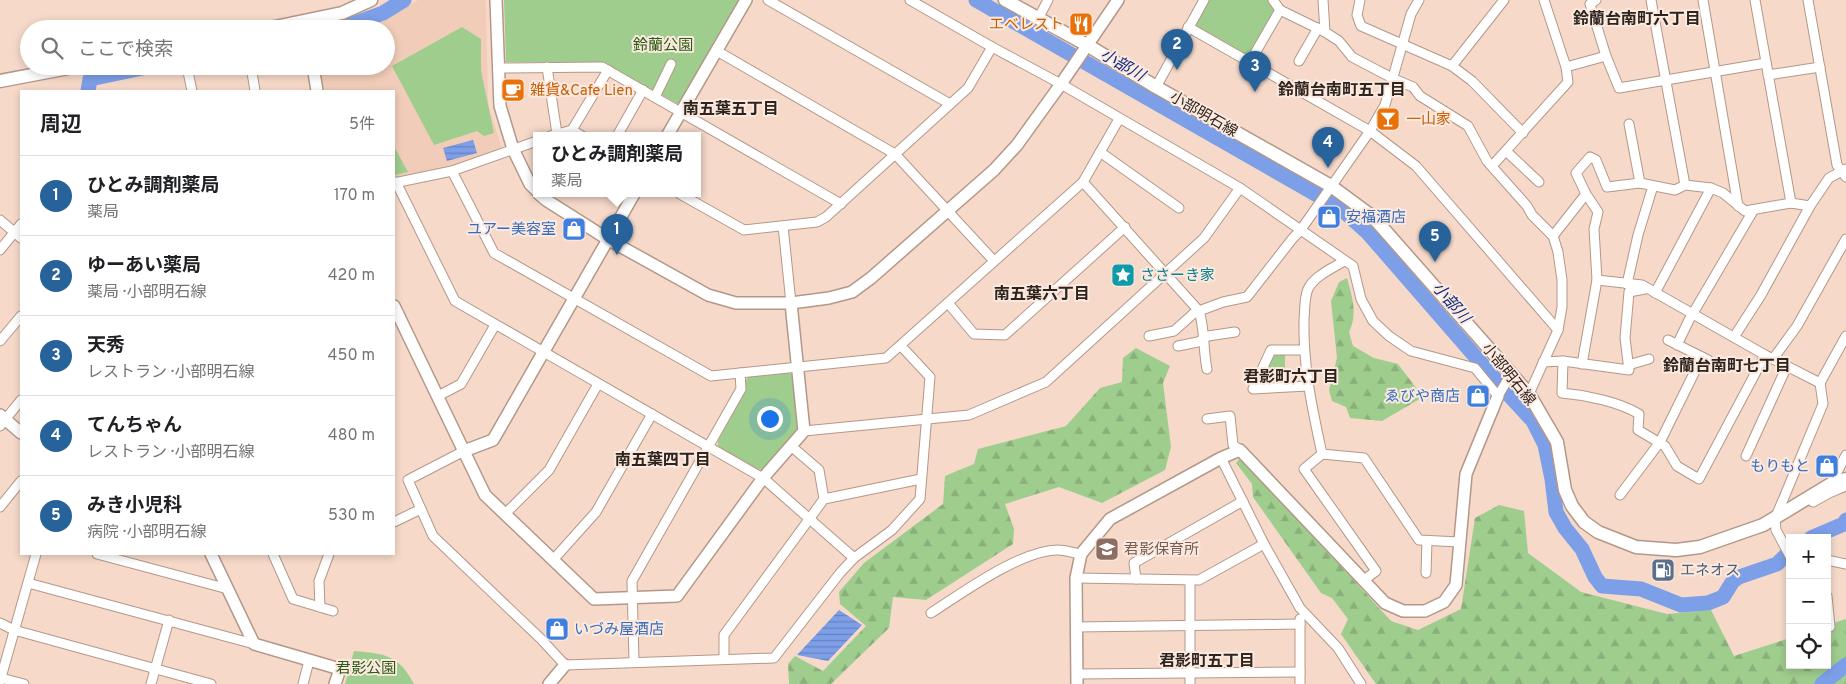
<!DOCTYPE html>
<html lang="ja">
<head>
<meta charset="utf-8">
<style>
  body { margin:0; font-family:Overpass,"Noto Sans JP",sans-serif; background:#f2f2f2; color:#202124 }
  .controls { position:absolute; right:15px; bottom:15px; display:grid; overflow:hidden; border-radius:0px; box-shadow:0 2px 8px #0003 }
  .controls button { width:45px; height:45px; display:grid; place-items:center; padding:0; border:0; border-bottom:1px solid #e0e0e0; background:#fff; color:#202124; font:25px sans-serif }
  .you { position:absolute; left:769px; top:418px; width:18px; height:18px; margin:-12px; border:4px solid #fff; border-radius:50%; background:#1a73e8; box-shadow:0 0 0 8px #1a73e833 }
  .badge { display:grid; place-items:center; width:32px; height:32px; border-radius:50%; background:#27639a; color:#fff; font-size:16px; font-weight:700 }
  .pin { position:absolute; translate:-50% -41px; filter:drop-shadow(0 1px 2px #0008) }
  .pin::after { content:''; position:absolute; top:26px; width:18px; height:15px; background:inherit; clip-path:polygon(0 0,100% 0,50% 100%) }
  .popup { position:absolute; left:533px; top:132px; width:168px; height:65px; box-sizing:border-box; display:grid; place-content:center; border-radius:0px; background:#fff; filter:drop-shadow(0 1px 4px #0005); font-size:16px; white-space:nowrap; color:#757577 }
  .popup b { font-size:19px; color:#202124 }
  .popup::after { content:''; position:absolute; left:50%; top:100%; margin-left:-10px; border:10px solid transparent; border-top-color:#fff }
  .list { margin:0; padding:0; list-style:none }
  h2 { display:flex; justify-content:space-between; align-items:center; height:65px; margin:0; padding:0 20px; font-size:21px }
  h2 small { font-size:16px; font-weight:400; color:#757577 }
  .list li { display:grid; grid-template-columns:32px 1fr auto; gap:15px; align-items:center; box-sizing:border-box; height:80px; padding:0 20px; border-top:1px solid #e0e0e0 }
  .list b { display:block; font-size:19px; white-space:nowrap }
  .list p { margin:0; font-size:16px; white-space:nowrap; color:#757577 }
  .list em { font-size:16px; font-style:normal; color:#757577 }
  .icon { flex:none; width:28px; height:28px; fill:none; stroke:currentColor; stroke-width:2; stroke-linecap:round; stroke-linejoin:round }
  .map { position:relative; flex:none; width:1846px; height:684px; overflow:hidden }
  .search { position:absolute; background:#fff; box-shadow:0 2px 8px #0003; left:20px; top:20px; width:375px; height:55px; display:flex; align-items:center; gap:12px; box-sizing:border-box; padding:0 18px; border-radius:28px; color:#757577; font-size:19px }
  .panel { position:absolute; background:#fff; box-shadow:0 2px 8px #0003; left:20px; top:90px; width:375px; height:465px; border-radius:0px }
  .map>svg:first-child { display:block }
</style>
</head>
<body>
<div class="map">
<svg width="1846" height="684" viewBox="0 0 1846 684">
  <defs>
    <pattern id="forest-firs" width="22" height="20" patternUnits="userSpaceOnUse" patternTransform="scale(1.25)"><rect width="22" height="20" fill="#9fcd8e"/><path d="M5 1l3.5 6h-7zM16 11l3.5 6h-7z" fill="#89b07a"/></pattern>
    <pattern id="water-rules" width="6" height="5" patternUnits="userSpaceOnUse" patternTransform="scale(1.25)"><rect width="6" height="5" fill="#7d9fe8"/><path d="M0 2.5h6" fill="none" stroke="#6781bb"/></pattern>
  </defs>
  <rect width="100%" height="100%" fill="#f6d9c9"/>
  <polygon fill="#f1cdb9" points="418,0 486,0 488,103 502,149 450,167 394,177 394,91 324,91 319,66 386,66 386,29 363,29 384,21"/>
  <g fill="#9fcd8e">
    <polygon points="504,0 740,0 680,105 601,62 506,62"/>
    <polygon points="1208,0 1269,0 1274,7 1275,14 1253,53 1244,55 1196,26 1195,21"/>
    <polygon points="462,27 481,39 481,71 494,133 484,136 477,131 434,145 392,66"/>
    <polygon points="394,148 396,150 408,172 395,175 394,173"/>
    <polygon points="1275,353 1285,353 1285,371 1266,371 1271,357"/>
    <polygon points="788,372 793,376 798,431 764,469 758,470 718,447 718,441 745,391 744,382 750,375"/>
    <path d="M354,651C385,654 398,654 414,684H345Z"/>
  </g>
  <g fill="url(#forest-firs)">
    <path d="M1347,278C1352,296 1358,314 1349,332L1353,346L1374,358L1398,364L1423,397L1382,421L1350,418L1346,407L1332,401L1329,390L1337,358L1331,301L1339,282Z"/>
    <polygon points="1136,348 1170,366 1163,383 1171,447 1165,470 1102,503 1059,487 1005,504 1014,529 1013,544 926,600 893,597 889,628 831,684 789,684 788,664 795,656 823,671 866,626 840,604 839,592 864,563 943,504 945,476 974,464 978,449 1066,426 1100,388 1122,382 1123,358"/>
    <polygon points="1241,457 1391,621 1418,630 1461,609 1475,518 1499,505 1524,511 1528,553 1581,592 1667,614 1711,610 1734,656 1790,638 1790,665 1827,665 1827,625 1846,619 1846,684 1376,684 1341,634 1348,619 1332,598 1321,593 1253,497 1252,484 1236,463"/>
  </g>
  <g fill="url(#water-rules)">
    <polygon points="473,140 477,153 447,161 443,148"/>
    <polygon points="839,610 862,625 828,661 797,655"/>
  </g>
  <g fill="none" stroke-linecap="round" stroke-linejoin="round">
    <g stroke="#7d9fe8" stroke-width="15">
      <polyline points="976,0 1340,208 1368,233 1508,394 1533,421 1545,445 1552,479 1556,512 1565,528 1582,549 1595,577 1602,586 1641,589 1681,605 1708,603 1723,597 1733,581 1739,577 1777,564 1790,551"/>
      <polyline points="339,29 383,13 404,0"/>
      <polyline points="88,91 90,79 152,66"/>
      <polyline points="1811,538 1844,524 1846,520"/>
      <polyline points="1822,684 1846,665"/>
    </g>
    <g stroke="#b39889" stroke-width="11">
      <g id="street">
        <polyline points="768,0 950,104"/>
        <polyline points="910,0 992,47 1061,84 1240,188 1353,266 1361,299 1373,321 1389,336 1411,351 1475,368 1498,396 1511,374"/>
        <polyline points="1273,0 1280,10 1325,32 1339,41 1352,57 1394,79 1413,87 1420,96 1468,126 1487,161 1527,206 1532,215 1553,236 1558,252 1562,280 1562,307 1558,330 1529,394"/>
        <polyline points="1323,0 1325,32"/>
        <polyline points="1360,0 1357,15 1361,26 1452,66 1472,81 1523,133"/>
        <polyline points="1596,0 1590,4 1606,56 1619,88 1766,63"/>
        <polyline points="1651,0 1685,185"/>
        <polyline points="1703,0 1738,206"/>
        <polyline points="1755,0 1791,203"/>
        <polyline points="1808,0 1837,165 1846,177"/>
        <polyline points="1038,19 1048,0"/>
        <polyline points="1188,27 1370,131 1416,166 1558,330"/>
        <polyline points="717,51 895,154 994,261"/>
        <polyline points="1299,61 1318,28"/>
        <polyline points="1250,62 1280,10"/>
        <polyline points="189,66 187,67 192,91"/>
        <polyline points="251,66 255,91"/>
        <polyline points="1452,66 1504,0"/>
        <polyline points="547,67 557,134"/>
        <polyline points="1566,67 1606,56"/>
        <polyline points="498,68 602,67 841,204"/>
        <polyline points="1768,75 1820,67"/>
        <polyline points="1156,87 1204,0"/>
        <polyline points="655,97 671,64"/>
        <polyline points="1629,124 1640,183"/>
        <polyline points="572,130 608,70"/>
        <polyline points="550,136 572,130 582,136"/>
        <polyline points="617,136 643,90"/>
        <polyline points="1506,151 1539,182"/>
        <polyline points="1100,152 1179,208"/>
        <polyline points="1492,166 1568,82 1566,67 1544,0"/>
        <polyline points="452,171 494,253 711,376 886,358 1083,182 1119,119"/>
        <polyline points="396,182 455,301 763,478 854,558"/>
        <path d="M1083,182L1199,311C1205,329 1203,350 1207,369"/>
        <polyline points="394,183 452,171 537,141"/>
        <polyline points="680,194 744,230 817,222 826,217 968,88 992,47"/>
        <polyline points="0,220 21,238"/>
        <polyline points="783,226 791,303"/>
        <polyline points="1553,236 1586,194"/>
        <polyline points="0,250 21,224"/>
        <polyline points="1597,280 1642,285 1765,355 1820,383"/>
        <polyline points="1627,284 1638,235 1653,186"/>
        <polyline points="1655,293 1711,188"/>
        <polyline points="948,303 974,334 1005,335 1125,227"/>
        <polyline points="1149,336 1174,331 1193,314 1199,311 1223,302 1247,297 1293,238 1300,231 1370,131 1385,105 1411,14 1419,0"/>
        <polyline points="1734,337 1761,295 1810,206 1829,178 1846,169"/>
        <polyline points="1668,340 1708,360"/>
        <polyline points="0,341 21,316"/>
        <polyline points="1677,345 1689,320 1753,211"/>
        <polyline points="1178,346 1198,342 1208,336 1235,332"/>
        <polyline points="1304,350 1271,350 1253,389 1308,386"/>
        <polyline points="1773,359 1797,326 1846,239"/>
        <path d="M1563,361L1562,393C1586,395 1619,402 1639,414L1638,430L1665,446L1677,466L1699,479L1765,355"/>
        <polyline points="1543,362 1563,361 1629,370 1625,338 1629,292 1645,289"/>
        <polyline points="1582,364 1597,280 1594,229 1598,212 1586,194 1576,173 1590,157 1596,160 1607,187 1640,183 1675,190 1685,185 1711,188 1723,193 1745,211 1791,203 1810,206"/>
        <polyline points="1628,365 1649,359"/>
        <polyline points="438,396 461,384 495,325"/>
        <polyline points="1207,419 1230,416 1233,445 1240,450"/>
        <polyline points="0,426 21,400"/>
        <polyline points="804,431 969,415 1046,382 1204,238 1240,188"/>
        <polyline points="791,446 819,470 824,499"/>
        <polyline points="464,451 408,480 433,536 541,639 565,665 774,658 840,573 854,558 892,530 920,499 930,377 901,346"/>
        <path d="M1322,454C1312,407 1303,368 1304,319C1305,310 1304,298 1308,289C1314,276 1333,268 1344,261"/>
        <polyline points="1746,456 1787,366"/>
        <polyline points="1221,458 1264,544 1300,608 1338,648 1361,684"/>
        <polyline points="1831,484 1846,455"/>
        <polyline points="1620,495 1660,442 1702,357"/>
        <polyline points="1813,502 1829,493 1846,486"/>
        <polyline points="0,507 21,481"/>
        <polyline points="505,514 549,470 598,384"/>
        <polyline points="394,522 421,509"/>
        <polyline points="97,554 228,589"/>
        <polyline points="273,554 293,599 333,611"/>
        <polyline points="1790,556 1776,530 1775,519 1823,404 1820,383 1846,336"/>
        <polyline points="553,560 596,512 652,414"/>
        <polyline points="1827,560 1846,564"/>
        <polyline points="1426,573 1427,541"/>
        <polyline points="1076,578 1199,580 1264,544"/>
        <polyline points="1136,579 1134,563 1243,501"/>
        <polyline points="1364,580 1376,571 1304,469 1322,454 1364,458 1419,540 1460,542"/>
        <polyline points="1190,581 1190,684"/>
        <polyline points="28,583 254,644"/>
        <polyline points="1827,596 1830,627"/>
        <polyline points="320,607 319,581 329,554"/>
        <path d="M931,613C962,593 1021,550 1058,550C1065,550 1074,553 1081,554"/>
        <polyline points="1300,619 1300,684"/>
        <polyline points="0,623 14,630 211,684"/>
        <polyline points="1076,627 1300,624"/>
        <polyline points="724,659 724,635 824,499 921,479"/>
        <polyline points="634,662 632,581 741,389 740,373"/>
        <polyline points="1077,674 1300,672"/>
        <polyline points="1,678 24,684"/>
        <polyline points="0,681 36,554"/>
        <polyline points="151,684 169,620"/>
        <polyline points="303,684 309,661"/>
      </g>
    </g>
    <g stroke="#b39889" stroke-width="14">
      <g id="secondary">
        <polyline points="496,0 500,106 513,149 530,184 537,191"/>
        <polyline points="313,66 317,91"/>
        <polyline points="667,136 746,0"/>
        <polyline points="539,194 546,200 609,240 708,295 736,303 791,303 829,298 852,292 871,278 994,170 1017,145 1061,84 1118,0"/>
        <polyline points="394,306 485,495 594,599 677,596 763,478 804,431 791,303"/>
        <polyline points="0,415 21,433"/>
        <polyline points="464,451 493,440 634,194"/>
        <polyline points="211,554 254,644 340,669 335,684"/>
        <polyline points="549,684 565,665"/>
        <polyline points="1077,684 1076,578 1081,554 1110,519 1221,458 1240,450 1385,603 1403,611 1425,611 1444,602 1456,585 1466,474 1498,396"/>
      </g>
    </g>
    <g stroke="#b39889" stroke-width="15">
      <g id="primary">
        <polyline points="1005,0 1087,45 1156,87 1331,186 1373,217 1529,394 1557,442 1565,490 1572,506 1584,522 1598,532 1636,547 1676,550 1700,547 1763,525 1831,484 1846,479"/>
        <polyline points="265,29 342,13 371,0"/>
        <polyline points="0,81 79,66"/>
      </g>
    </g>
    <use href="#street" stroke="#fff" stroke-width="9"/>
    <use href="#secondary" stroke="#fff" stroke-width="11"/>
    <use href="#primary" stroke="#fff" stroke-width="12"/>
  </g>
  <defs>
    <g id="restaurant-square" transform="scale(1.25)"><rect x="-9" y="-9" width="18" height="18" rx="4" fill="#e8710a" stroke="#fbe9df"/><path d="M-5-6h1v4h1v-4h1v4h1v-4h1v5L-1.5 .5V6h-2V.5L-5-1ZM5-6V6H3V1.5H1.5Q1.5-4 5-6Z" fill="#fff"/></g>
    <g id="cafe-square" transform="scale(1.25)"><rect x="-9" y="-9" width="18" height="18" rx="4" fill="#e8710a" stroke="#fbe9df"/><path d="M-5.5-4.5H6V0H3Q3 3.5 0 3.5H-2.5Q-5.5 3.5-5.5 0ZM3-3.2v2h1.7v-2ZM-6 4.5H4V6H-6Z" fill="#fff"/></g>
    <g id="bar-square" transform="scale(1.25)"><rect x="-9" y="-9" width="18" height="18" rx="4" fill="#e8710a" stroke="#fbe9df"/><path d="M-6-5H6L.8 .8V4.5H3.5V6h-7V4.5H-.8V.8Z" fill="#fff"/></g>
    <g id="shop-square" transform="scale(1.25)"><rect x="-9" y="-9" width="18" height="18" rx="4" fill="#3f7fe0" stroke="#fbe9df"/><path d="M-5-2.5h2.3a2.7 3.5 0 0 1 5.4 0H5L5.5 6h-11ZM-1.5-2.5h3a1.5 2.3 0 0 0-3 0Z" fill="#fff"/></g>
    <g id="sight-square" transform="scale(1.25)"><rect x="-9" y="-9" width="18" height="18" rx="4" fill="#0f9aa8" stroke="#fbe9df"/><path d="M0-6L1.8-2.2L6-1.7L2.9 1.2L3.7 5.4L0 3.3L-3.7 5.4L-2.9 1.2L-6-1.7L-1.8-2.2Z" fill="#fff"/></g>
    <g id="school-square" transform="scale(1.25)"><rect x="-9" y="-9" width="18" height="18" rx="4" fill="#8d6e63" stroke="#fbe9df"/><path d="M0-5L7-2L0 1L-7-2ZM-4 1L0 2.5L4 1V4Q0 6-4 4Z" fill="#fff"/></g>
    <g id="fuel-square" transform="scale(1.25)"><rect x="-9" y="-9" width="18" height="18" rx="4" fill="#5c6f8a" stroke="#fbe9df"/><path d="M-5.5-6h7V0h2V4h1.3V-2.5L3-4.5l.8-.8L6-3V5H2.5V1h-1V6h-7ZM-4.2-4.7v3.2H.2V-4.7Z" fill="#fff"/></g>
  </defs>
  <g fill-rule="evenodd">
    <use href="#restaurant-square" x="1081" y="24"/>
    <use href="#cafe-square" x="513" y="90"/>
    <use href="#bar-square" x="1388" y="119"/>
    <use href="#shop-square" x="1329" y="217"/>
    <use href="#shop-square" x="574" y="229"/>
    <use href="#sight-square" x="1123" y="275"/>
    <use href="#shop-square" x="1478" y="396"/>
    <use href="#shop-square" x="1827" y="466"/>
    <use href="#school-square" x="1107" y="549"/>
    <use href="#fuel-square" x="1663" y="570"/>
    <use href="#shop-square" x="557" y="629"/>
  </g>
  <g text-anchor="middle" stroke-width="4" stroke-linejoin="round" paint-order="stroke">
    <g font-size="15" fill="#c56008" stroke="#fbe9df" text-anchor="start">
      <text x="1064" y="29" text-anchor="end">エベレスト</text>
      <text x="530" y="95">雑貨&amp;Cafe Lien</text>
      <text x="1406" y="124">一山家</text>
    </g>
    <g font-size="15" fill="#2b5c13" stroke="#fbe9df">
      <text x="663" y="50">鈴蘭公園</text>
      <text x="366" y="673">君影公園</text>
    </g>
    <g font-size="15" fill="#2e241e" stroke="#fbe9df">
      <text transform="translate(1204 114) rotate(30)" y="5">小部明石線</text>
      <text transform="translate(1509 374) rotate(51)" y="5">小部明石線</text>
    </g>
    <g font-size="15" fill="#366cbe" stroke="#fbe9df" text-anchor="end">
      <text x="1346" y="222" text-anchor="start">安福酒店</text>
      <text x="556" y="234">ユアー美容室</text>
      <text x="1460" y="401">ゑびや商店</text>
      <text x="1810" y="471">もりもと</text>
      <text x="574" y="634" text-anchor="start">いづみ屋酒店</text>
    </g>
    <g font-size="15" fill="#0d838f" stroke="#fbe9df" text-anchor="start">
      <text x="1140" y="280">ささーき家</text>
    </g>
    <g font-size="15" fill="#785e54" stroke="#fbe9df" text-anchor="start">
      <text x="1124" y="554">君影保育所</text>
    </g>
    <g font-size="15" fill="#4e5e75" stroke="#fbe9df" text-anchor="start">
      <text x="1680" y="575">エネオス</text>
    </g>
    <g font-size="16" font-weight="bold" fill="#2e241e" stroke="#fbe9df">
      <text x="1637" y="24">鈴蘭台南町六丁目</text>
      <text x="1342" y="95">鈴蘭台南町五丁目</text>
      <text x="731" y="114">南五葉五丁目</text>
      <text x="1042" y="299">南五葉六丁目</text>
      <text x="1727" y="371">鈴蘭台南町七丁目</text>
      <text x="1291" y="382">君影町六丁目</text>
      <text x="663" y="465">南五葉四丁目</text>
      <text x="1207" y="666">君影町五丁目</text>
    </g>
    <g font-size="16" font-style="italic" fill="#0c2a7d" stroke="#fbe9df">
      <text transform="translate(1123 64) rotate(30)" y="6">小部川</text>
      <text transform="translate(1452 302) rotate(49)" y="6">小部川</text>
    </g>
  </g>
</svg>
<div class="controls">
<button>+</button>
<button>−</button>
<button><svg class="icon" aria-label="locate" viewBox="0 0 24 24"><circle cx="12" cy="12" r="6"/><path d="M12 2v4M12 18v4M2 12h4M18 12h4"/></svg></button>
</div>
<div class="you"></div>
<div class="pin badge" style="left:617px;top:255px">1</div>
<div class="popup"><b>ひとみ調剤薬局</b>薬局</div>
<div class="pin badge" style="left:1177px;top:70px">2</div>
<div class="pin badge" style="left:1255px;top:92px">3</div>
<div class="pin badge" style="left:1328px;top:168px">4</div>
<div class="pin badge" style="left:1435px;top:262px">5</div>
<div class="search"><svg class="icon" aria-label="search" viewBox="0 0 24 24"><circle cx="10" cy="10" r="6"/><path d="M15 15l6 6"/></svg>ここで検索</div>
<section class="panel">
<h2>周辺<small>5件</small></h2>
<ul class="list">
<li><span class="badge">1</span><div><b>ひとみ調剤薬局</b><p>薬局</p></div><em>170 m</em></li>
<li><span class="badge">2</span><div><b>ゆーあい薬局</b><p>薬局 · 小部明石線</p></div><em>420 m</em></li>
<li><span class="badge">3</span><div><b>天秀</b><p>レストラン · 小部明石線</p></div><em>450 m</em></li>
<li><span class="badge">4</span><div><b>てんちゃん</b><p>レストラン · 小部明石線</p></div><em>480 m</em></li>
<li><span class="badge">5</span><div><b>みき小児科</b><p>病院 · 小部明石線</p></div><em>530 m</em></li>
</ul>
</section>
</div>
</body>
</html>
